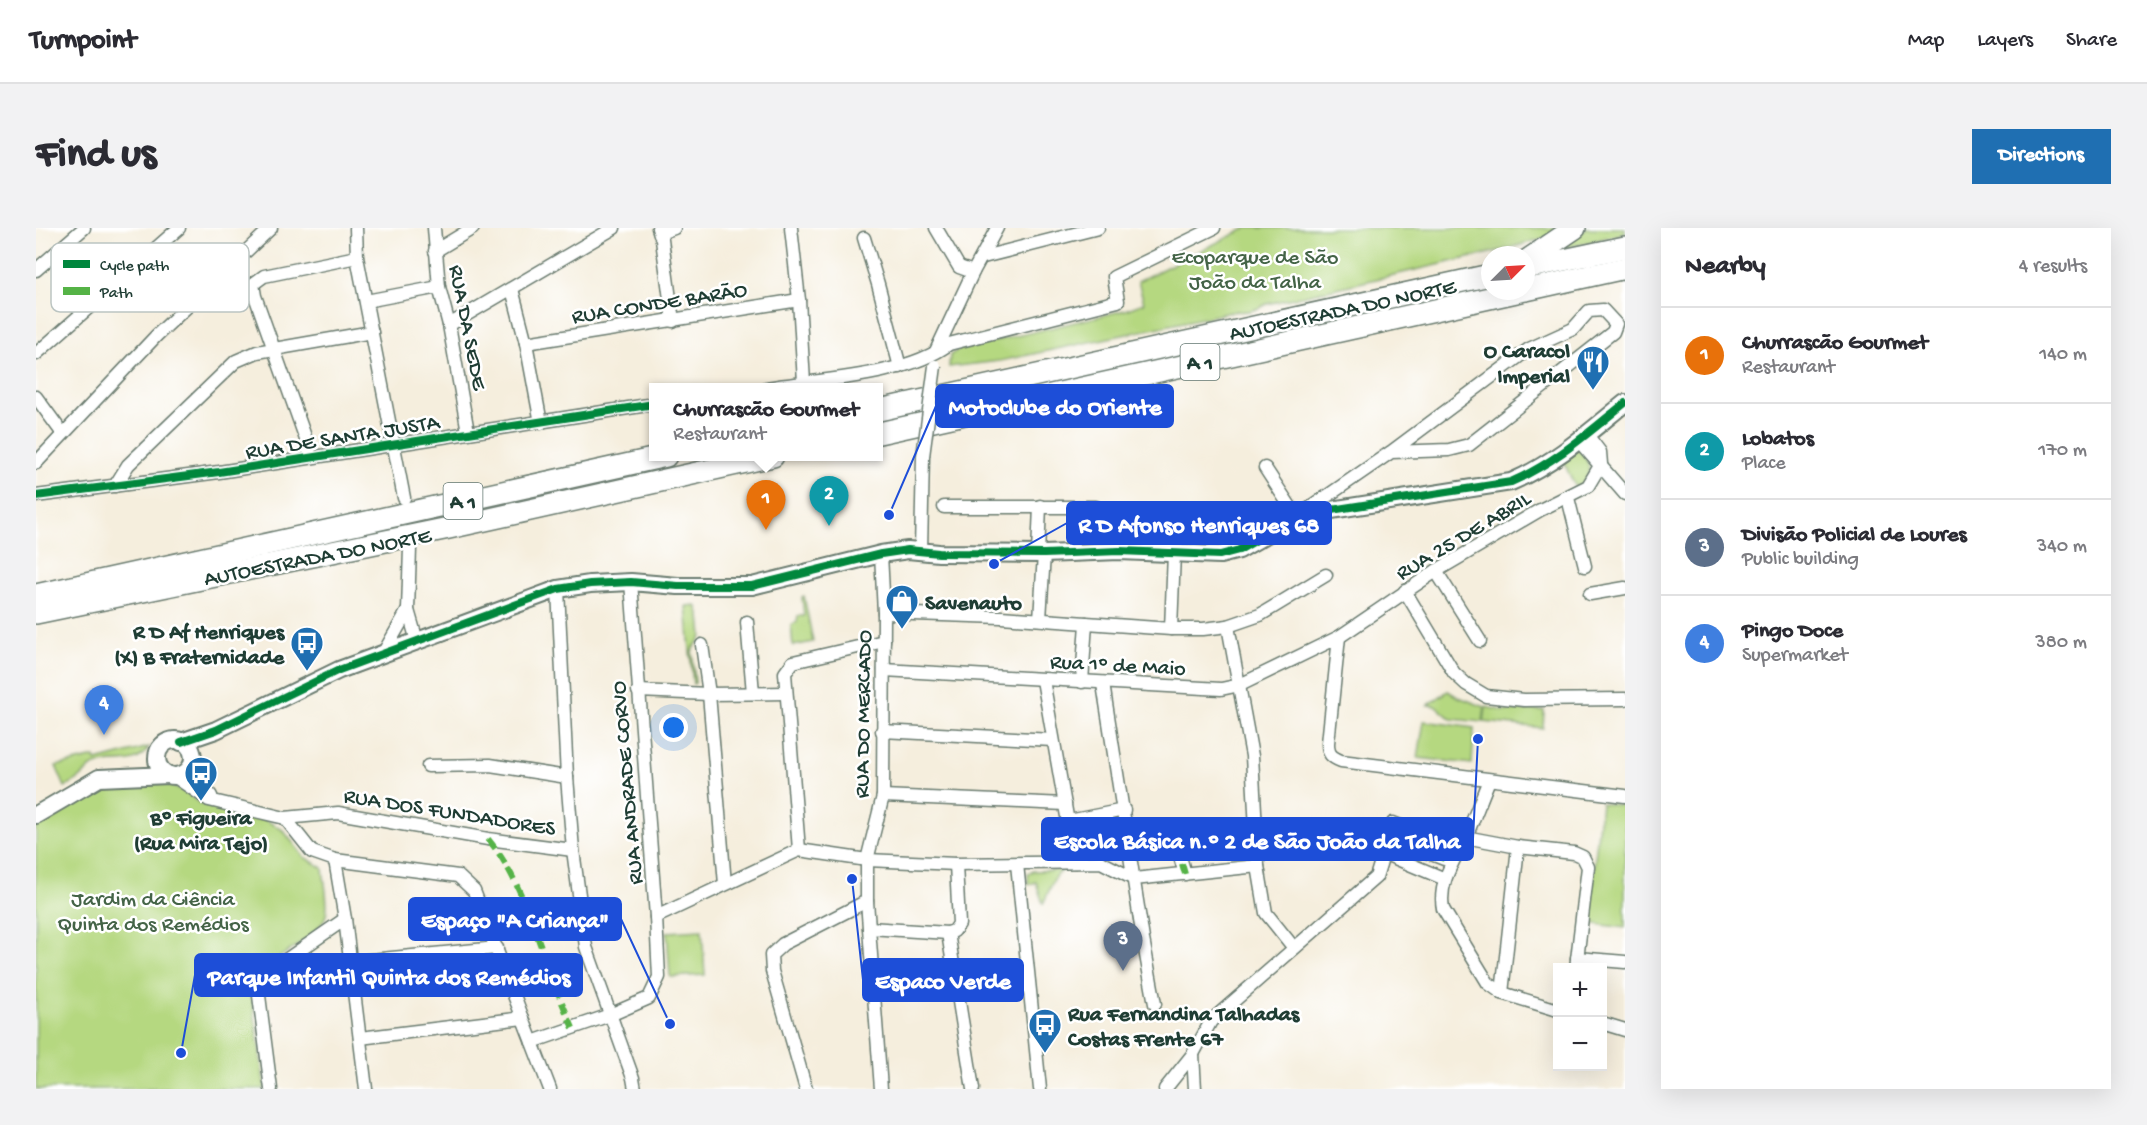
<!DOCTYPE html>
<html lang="en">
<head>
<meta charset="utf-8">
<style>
  body { margin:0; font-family:"Gochi Hand",sans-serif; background:#f2f2f3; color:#2b2b33 }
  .controls { position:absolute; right:18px; bottom:18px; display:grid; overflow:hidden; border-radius:0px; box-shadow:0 6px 24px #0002 }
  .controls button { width:54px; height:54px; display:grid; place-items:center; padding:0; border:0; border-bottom:2px solid #e1e1e2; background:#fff; color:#2b2b33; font:30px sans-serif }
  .compass { position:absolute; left:1445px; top:18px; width:54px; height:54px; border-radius:50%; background:#fff; box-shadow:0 6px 24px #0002; rotate:66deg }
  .you { position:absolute; left:638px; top:500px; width:21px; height:21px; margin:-15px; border:4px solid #fff; border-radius:50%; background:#1a73e8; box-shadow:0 0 0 9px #1a73e833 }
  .badge { display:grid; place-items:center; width:39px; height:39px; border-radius:50%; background:#1f6fb2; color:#fff; font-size:20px; font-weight:700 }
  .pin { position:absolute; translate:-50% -50px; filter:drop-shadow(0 2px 3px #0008) }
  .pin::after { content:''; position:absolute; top:32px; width:21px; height:18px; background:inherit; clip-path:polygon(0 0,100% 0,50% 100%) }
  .popup { position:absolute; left:613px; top:155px; width:234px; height:78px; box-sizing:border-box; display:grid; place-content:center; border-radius:0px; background:#fff; filter:drop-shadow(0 2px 4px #0005); font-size:20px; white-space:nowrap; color:#7c7c81 }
  .popup b { font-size:22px; color:#2b2b33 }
  .popup::after { content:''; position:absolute; left:50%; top:100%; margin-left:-12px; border:12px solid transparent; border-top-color:#fff }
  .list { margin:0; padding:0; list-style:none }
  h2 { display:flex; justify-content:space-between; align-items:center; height:78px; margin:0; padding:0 24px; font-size:26px }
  h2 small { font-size:20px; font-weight:400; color:#7c7c81 }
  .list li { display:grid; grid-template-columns:39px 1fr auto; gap:18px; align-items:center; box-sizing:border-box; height:96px; padding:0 24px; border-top:2px solid #e1e1e2 }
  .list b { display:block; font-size:22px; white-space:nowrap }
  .list p { margin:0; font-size:20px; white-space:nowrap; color:#7c7c81 }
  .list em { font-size:20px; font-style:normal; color:#7c7c81 }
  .map { position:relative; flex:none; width:1589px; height:861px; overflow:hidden; border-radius:0px }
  header { display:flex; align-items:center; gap:36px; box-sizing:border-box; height:84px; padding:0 30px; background:#fff; border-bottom:2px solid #e1e1e2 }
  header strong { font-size:28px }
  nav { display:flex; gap:33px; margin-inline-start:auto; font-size:21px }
  .intro { display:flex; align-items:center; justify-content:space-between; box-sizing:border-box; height:144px; padding:0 36px }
  h1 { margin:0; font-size:42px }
  .button { padding:15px 27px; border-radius:0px; background:#1f6fb2; color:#fff; font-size:21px; font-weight:700 }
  main { display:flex; gap:36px; padding:0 36px }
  aside { flex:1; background:#fff; border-radius:0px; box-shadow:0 6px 24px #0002 }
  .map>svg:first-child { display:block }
</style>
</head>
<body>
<header>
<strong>Turnpoint</strong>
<nav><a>Map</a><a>Layers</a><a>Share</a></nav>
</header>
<div class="intro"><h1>Find us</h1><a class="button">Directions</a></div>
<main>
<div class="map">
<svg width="1589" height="861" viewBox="0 0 1589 861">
  <rect width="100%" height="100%" fill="#fff"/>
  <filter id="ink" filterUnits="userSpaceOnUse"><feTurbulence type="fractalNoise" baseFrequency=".0167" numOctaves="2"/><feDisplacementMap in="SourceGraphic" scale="12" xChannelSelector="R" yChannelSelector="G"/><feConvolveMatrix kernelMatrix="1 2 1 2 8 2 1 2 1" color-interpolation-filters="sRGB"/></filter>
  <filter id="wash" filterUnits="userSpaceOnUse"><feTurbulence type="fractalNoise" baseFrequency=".008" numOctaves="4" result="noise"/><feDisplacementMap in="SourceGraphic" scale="24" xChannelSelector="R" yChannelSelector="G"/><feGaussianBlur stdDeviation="1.35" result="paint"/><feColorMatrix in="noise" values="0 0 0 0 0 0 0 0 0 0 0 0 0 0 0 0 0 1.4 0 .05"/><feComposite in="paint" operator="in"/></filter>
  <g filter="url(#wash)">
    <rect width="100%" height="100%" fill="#f5eedd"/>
    <g fill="#b5d880" stroke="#6a8a5a" stroke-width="1.5">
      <path d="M1211,0H1522L1515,8L1467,22L1231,76C1221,82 1212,85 1200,83L964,133L913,139L914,127L922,122L1089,82L1108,75L1102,53Z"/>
      <polygon points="1550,0 1589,0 1589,5 1526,21"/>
      <path d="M1542,220C1556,236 1558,246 1540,260L1527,233Z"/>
      <polygon points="768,368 777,414 757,418 755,397 761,394 762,388 768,388 766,369"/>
      <polygon points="660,377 664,388 666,408 656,423 659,455 657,456 650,378"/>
      <polygon points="1412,463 1420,468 1449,479 1447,494 1415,491 1400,478 1392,477"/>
      <polygon points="1450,479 1468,483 1508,482 1507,500 1448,494"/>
      <polygon points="1388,493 1438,500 1436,536 1382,530"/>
      <path d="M113,519C98,543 80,528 57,538C52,540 50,545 46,548C41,553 35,555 29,559L20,538L59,529L60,533Z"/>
      <path d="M122,554L148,562L163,575L226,590L247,602L268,629L287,640C288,654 293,673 290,687C283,710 234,734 213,747L229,861H0V598L69,556Z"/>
      <polygon points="1565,575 1589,578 1589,700 1552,695"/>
      <polygon points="1028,642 1020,647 1007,676 1000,654 992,657 992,645 997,643"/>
      <polygon points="666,702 669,747 634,749 631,704"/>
    </g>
  </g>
  <g filter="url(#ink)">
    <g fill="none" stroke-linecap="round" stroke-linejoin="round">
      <g stroke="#6a7b6f" stroke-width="15">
        <g id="street">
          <polyline points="320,0 321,29 368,270"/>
          <polyline points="398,0 403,59 413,97 432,204"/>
          <polyline points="622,0 626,12 637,93"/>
          <polyline points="755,0 763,72 768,154"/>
          <polyline points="900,0 923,39 937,44"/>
          <polyline points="624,5 638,0"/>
          <polyline points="828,10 842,56 864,139"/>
          <polyline points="31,15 74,60"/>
          <polyline points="399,23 437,0"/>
          <polyline points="947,29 1062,0"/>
          <polyline points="106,33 151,78"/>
          <polyline points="0,42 48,0"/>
          <polyline points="476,61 490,115 505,195"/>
          <polyline points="330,73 403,59"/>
          <polyline points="413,97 578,0"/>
          <polyline points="490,115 763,72"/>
          <polyline points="900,123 937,44 961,0"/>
          <polyline points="0,126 143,0"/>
          <path d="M730,160C785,151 869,149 913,116L1082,73L1078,49L1178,0"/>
          <polyline points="0,169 27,206"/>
          <polyline points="1543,213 1589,266"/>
          <polyline points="274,229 272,217 219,68 217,56 228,48 321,29"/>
          <polyline points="0,235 121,107 235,0"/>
          <polyline points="1229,240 1261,289 1355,224 1493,121 1537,101 1553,83 1567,82 1580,96 1577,104 1433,217 1413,222 1355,224"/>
          <polyline points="79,258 92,237 200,133 221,124 336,104"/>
          <polyline points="0,268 183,244 618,176"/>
          <polyline points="1532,270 1549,338"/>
          <polyline points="908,279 1060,279"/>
          <polyline points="374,320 372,382 381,413"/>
          <polyline points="885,323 887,228"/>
          <polyline points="1002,326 1004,278"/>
          <polyline points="1400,343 1444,413"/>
          <polyline points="522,361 531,549 537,622 550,719 597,850 599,861"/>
          <polyline points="1369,363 1418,445 1430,456 1450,468 1488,472 1589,471"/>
          <polyline points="1554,366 1589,360"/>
          <polyline points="848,385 965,389 1135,401 1167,401 1192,398 1224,387 1290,347"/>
          <polyline points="1004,391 1008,326"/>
          <polyline points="711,394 717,465"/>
          <polyline points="1192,398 1216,528 1222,638 1230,685 1258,720"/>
          <polyline points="1135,401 1138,325"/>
          <path d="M1303,409L1292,515C1292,526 1295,529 1305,533L1589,568"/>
          <polyline points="666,417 673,466 689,656"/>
          <polyline points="348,424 372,382"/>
          <polyline points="848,442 1185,461 1204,457 1303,409 1400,343 1504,282 1552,258 1565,236 1564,224 1551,207"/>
          <polyline points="1007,452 1039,634"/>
          <polyline points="1046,454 1050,395"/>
          <polyline points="1067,456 1107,711 1119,776"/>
          <polyline points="602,463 673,466 750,465"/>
          <polyline points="846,503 1017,512"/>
          <polyline points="392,538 454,537 531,549"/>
          <polyline points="154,539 175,568"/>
          <polyline points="138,548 173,572 249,590 276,624 299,632 422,648 438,663 514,861"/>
          <path d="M1453,552C1445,571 1438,591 1429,610C1418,633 1402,654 1407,681L1452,755L1466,765L1522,782"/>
          <polyline points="847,568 1029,576"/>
          <polyline points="249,590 302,585 452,611 537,622"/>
          <polyline points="1033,593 1088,582"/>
          <polyline points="1136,601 1149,646"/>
          <polyline points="1352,609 1408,631"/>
          <polyline points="1429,609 1482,619 1538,625 1547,629 1552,639 1540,740"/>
          <polyline points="763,622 749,445 757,434 848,413"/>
          <polyline points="1347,625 1409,651"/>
          <polyline points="299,632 309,691 330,861"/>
          <polyline points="981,636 1004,861"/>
          <polyline points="1098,651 1222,638"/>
          <polyline points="620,689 763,622 831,632 920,636 1065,634 1098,651"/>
          <polyline points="833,700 912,705 918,703 923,696 920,636"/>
          <polyline points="912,705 937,861"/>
          <polyline points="1541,730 1589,734"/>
          <polyline points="313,734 461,720"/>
          <polyline points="1466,765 1482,619"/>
          <polyline points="1566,795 1589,802"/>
          <polyline points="324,810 487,790"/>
          <polyline points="496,814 574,787 613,770 623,749 620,689 595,354"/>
          <polyline points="1157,826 1159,861"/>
          <polyline points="235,861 221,752 309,691"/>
          <polyline points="770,861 736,743 735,727 747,716 831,673"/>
          <polyline points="845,861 831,673 831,632 847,568 848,385 845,326"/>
          <polyline points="1129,861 1157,826 1175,793 1340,649 1357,595 1414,617"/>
        </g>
      </g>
      <g stroke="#6a7b6f" stroke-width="20">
        <g id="secondary">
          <circle cx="139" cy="530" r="18"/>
          <path d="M145,514L180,502L303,442L522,361L554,356L595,354L642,358H716L845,326L872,322L903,325L1008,326L1083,323L1184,327L1203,322L1261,289L1276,285L1475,254C1519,235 1552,205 1589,175"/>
          <polyline points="0,587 63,550 133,547"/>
        </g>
      </g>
      <g stroke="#6a7b6f" stroke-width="24">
        <g id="highway">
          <polyline points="1490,33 1539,0"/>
          <polyline points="1490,40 1589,19"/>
          <polyline points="1490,62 1589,40"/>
          <polyline points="843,182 1454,47"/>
          <polyline points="843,205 1485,63"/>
          <polyline points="0,367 630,228"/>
          <polyline points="0,385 413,300 737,228"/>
        </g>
      </g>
      <use href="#street" stroke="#fff" stroke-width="12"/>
      <use href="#secondary" stroke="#fff" stroke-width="16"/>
      <use href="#highway" stroke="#fff" stroke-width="21"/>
      <g stroke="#6a7b6f" stroke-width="15" stroke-linecap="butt">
        <polyline id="street-bridge" points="887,228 899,138"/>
      </g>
      <use href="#street-bridge" stroke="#fff" stroke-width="12"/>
      <g stroke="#55b346" stroke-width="6" stroke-dasharray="12 6" stroke-linecap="butt">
        <polyline points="1357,595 1414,617"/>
        <polyline points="1136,601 1149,646"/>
        <polyline points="1352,609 1408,631"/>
        <path d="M452,611C480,645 493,686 508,727C517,752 526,776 537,800"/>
      </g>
      <g stroke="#fff" stroke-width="11">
        <g id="cycleway">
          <polyline points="0,268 183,244 618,176"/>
          <path d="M145,514L180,502L303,442L522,361L554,356L595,354L642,358H716L845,326L872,322L903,325L1008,326L1083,323L1184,327L1203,322L1261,289L1276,285L1475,254C1519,235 1552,205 1589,175"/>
        </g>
      </g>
      <use href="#cycleway" stroke="#00873e" stroke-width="8"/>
    </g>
  </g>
  <defs>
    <g id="restaurant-pin" transform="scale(1.725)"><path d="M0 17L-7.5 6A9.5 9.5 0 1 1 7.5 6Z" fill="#1f6fb2" stroke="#fff"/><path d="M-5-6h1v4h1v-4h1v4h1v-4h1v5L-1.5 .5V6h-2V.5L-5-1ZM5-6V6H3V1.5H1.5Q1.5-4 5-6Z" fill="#fff"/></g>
    <g id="shop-pin" transform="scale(1.725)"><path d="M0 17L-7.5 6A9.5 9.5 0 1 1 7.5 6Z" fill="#1f6fb2" stroke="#fff"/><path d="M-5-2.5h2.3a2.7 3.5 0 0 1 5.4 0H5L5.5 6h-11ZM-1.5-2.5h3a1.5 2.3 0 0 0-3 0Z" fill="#fff"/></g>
    <g id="bus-pin" transform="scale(1.725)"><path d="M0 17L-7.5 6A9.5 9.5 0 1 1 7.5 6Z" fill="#1f6fb2" stroke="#fff"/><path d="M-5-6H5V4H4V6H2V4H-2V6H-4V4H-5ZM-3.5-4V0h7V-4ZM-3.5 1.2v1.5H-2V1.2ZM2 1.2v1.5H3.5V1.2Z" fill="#fff"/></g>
  </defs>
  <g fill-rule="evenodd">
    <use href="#restaurant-pin" x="1557" y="134"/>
    <use href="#shop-pin" x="866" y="373"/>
    <use href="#bus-pin" x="271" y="415"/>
    <use href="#bus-pin" x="165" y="545"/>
    <use href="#bus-pin" x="1009" y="797"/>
  </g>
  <g text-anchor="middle" stroke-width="5" stroke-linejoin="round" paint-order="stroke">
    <g fill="#fff" stroke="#627771" stroke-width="1.5">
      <rect x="1144.5" y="116" width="39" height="36" rx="4.5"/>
      <rect x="407.5" y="255" width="39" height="36" rx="4.5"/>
    </g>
    <g font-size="21" font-weight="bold" fill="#1f3d34">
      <text x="1164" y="141">A 1</text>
      <text x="427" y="280">A 1</text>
    </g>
    <g font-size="22" fill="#446447" stroke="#fff">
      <text x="1219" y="35">Ecoparque de São<tspan x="1219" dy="25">João da Talha</tspan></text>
      <text x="117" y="677">Jardim da Ciência<tspan x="117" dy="25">Quinta dos Remédios</tspan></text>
    </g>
    <g font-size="22" fill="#1f3d34" stroke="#fff">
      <text transform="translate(623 73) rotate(-9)" y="8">RUA CONDE BARÃO</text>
      <text transform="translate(1306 80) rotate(-12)" y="8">AUTOESTRADA DO NORTE</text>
      <text transform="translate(434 99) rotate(79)" y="8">RUA DA SEDE</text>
      <text transform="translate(306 207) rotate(-9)" y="8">RUA DE SANTA JUSTA</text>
      <text transform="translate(1426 306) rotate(-31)" y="8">RUA 25 DE ABRIL</text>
      <text transform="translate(281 327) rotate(-11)" y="8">AUTOESTRADA DO NORTE</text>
      <text transform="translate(1082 435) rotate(3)" y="8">Rua 1º de Maio</text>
      <text transform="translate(825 486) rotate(-89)" y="8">RUA DO MERCADO</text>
      <text transform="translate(589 555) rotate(-95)" y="8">RUA ANDRADE CORVO</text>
      <text transform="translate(414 582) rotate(9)" y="8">RUA DOS FUNDADORES</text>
    </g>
    <g font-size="22" font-weight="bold" fill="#1f3d34" stroke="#fff" text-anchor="end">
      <text x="1534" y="129">O Caracol<tspan x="1534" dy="25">Imperial</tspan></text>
      <text x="889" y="381" text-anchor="start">Savenauto</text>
      <text x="248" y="410">R D Af Henriques<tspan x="248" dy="25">(X) B Fraternidade</tspan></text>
      <text x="165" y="596" text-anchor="middle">Bº Figueira<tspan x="165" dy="25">(Rua Mira Tejo)</tspan></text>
      <text x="1032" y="792" text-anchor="start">Rua Fernandina Talhadas<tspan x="1032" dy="25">Costas Frente 67</tspan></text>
    </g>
  </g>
  <rect x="15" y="15" width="198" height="69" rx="9" fill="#fff" stroke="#bcc5c2" stroke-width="1.5"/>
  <rect x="27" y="32" width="27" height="8" fill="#00873e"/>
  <rect x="27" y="59" width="27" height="8" fill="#55b346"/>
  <g font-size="16" fill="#1f3d34">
    <text x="64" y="42">Cycle path</text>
    <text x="64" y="69">Path</text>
  </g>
  <path fill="none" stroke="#1d4ed8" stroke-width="2" d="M853 287L900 178M958 336L1031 295M1442 511L1437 611M634 796L585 691M145 825L159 747M816 651L827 752"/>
  <g fill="#1d4ed8" stroke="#fff" stroke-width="2">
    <circle cx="853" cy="287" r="6"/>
    <circle cx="958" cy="336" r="6"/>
    <circle cx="1442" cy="511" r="6"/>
    <circle cx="634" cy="796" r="6"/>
    <circle cx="145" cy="825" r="6"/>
    <circle cx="816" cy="651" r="6"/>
  </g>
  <g fill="#1d4ed8" stroke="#1d4ed8" stroke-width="2">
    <rect x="900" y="157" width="237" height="42" rx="6"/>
    <rect x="1031" y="274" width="264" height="42" rx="6"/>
    <rect x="1006" y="590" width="431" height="42" rx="6"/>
    <rect x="373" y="670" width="212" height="42" rx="6"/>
    <rect x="159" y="726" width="387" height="42" rx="6"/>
    <rect x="827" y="731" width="160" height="42" rx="6"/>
  </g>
  <g font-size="24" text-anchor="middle" font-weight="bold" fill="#fff">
    <text x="1019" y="186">Motoclube do Oriente</text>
    <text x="1163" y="304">R D Afonso Henriques 68</text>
    <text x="1221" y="620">Escola Básica n.º 2 de São João da Talha</text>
    <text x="479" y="699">Espaço "A Criança"</text>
    <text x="353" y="756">Parque Infantil Quinta dos Remédios</text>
    <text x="907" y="760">Espaco Verde</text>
  </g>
</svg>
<div class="controls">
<button>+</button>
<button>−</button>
</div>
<svg class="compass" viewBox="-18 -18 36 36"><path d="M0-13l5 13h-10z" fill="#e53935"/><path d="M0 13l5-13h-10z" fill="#7c7c81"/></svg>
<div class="you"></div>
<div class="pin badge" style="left:730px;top:302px;background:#e8710a">1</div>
<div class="popup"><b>Churrascão Gourmet</b>Restaurant</div>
<div class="pin badge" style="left:793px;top:298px;background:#0f9aa8">2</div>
<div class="pin badge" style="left:1087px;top:743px;background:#5c6f8a">3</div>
<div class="pin badge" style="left:68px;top:507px;background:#3f7fe0">4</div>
</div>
<aside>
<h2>Nearby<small>4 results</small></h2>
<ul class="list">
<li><span class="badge" style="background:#e8710a">1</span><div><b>Churrascão Gourmet</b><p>Restaurant</p></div><em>140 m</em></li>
<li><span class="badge" style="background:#0f9aa8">2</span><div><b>Lobatos</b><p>Place</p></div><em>170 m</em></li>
<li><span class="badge" style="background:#5c6f8a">3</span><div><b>Divisão Policial de Loures</b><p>Public building</p></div><em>340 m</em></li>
<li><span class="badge" style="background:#3f7fe0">4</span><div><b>Pingo Doce</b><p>Supermarket</p></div><em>380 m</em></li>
</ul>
</aside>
</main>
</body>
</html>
